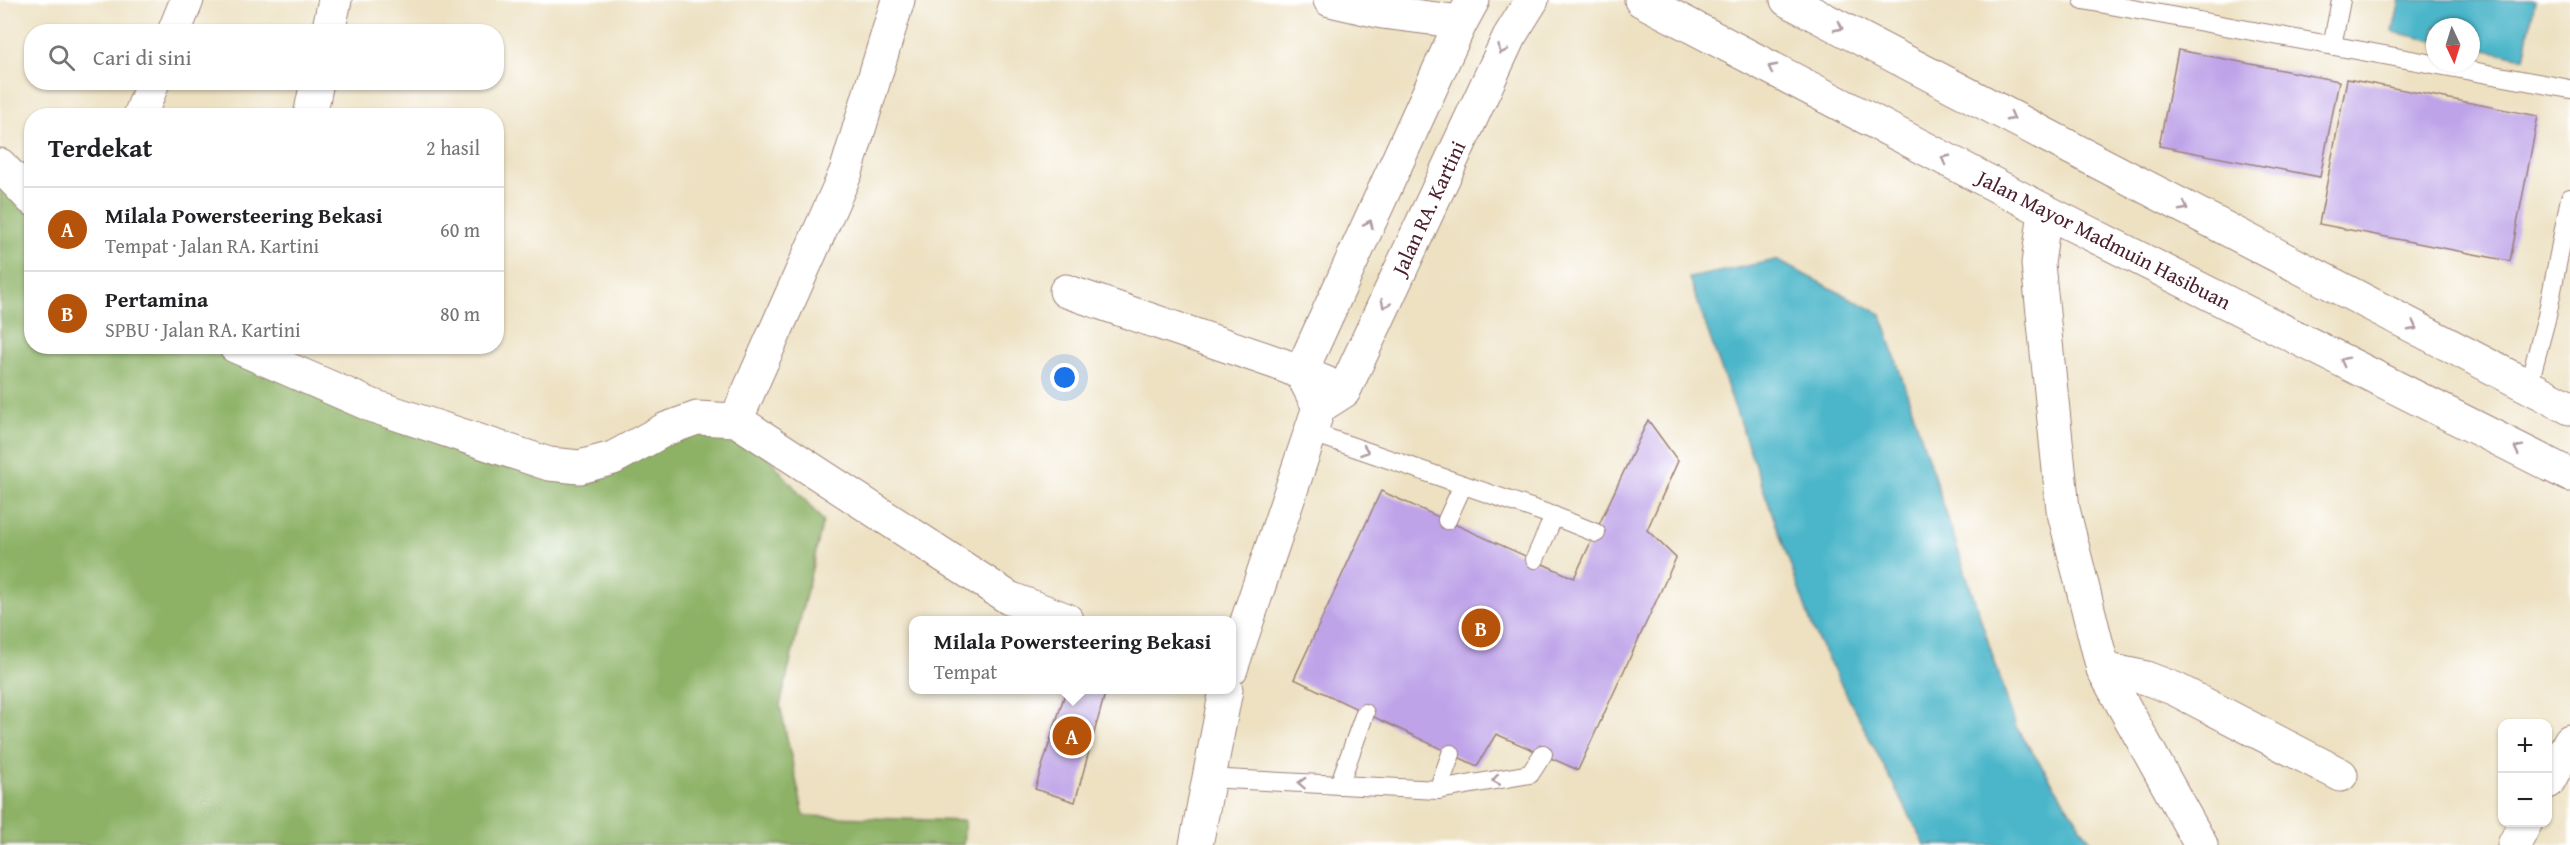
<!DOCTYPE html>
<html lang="id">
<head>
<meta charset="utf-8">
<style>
  body { margin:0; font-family:"Gentium Book Plus",serif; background:#f2f2f2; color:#202124 }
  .controls { position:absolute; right:18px; bottom:18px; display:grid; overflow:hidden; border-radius:12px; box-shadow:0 2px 4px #0004 }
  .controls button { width:54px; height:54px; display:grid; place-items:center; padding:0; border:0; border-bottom:2px solid #e0e0e0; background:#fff; color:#202124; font:30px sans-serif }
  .compass { position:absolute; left:2426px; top:18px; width:54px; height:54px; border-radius:50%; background:#fff; box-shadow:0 2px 4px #0004; rotate:176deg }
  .you { position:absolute; left:1065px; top:378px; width:21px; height:21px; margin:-15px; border:4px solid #fff; border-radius:50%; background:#1a73e8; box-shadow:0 0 0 9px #1a73e833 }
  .badge { display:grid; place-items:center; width:39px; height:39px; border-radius:50%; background:#b45309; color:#fff; font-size:20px; font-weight:700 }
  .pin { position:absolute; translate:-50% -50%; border:3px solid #fff; box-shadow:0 2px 6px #0006 }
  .popup { position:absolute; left:909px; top:616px; width:327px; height:78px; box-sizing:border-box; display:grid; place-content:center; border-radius:12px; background:#fff; filter:drop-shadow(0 2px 4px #0005); font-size:20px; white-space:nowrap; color:#757577 }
  .popup b { font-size:22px; color:#202124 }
  .popup::after { content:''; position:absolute; left:50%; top:100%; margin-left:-12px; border:12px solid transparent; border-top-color:#fff }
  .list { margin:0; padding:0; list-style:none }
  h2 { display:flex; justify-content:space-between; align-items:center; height:78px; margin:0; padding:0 24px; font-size:26px }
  h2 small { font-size:20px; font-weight:400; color:#757577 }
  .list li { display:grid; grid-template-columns:39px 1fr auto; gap:18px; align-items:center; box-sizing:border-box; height:84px; padding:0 24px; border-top:2px solid #e0e0e0 }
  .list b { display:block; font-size:22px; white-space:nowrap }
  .list p { margin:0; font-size:20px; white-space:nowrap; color:#757577 }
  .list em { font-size:20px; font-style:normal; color:#757577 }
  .icon { flex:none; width:33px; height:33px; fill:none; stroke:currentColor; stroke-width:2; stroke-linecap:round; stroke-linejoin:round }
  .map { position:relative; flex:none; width:2570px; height:845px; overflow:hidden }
  .search { position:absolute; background:#fff; box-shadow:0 2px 4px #0004; left:24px; top:24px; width:480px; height:66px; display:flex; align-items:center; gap:15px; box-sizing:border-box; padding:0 21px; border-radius:24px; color:#757577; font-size:22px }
  .panel { position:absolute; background:#fff; box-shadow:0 2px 4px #0004; left:24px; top:108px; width:480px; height:246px; border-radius:24px }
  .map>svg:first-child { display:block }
</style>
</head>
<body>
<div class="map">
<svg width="2570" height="845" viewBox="0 0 2570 845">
  <rect width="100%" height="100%" fill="#fff"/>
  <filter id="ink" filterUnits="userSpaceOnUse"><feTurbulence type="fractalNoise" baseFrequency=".0167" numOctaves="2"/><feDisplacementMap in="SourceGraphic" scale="12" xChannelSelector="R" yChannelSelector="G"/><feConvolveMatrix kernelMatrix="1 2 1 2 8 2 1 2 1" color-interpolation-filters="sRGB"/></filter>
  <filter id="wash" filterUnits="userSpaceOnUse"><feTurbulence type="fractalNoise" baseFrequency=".008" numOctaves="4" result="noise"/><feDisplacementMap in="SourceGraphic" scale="24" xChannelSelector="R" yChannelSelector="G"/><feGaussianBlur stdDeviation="1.35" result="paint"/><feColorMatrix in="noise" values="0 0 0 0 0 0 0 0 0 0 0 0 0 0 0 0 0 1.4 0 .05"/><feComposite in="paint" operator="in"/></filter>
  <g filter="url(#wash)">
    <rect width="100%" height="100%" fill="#ede1c2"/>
    <polygon fill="#8db266" stroke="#6c6848" stroke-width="1.5" points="0,165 31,199 32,346 235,347 549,464 736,420 823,521 780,706 804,816 965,821 963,845 0,845"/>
    <g fill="#4cb6c9" stroke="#4b6a7a" stroke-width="1.5">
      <polygon points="2400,0 2535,0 2524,58 2471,47 2471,27 2435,27 2435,41 2393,32"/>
      <polygon points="1776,260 1881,314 2016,727 2093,845 1925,845 1814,632 1689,278"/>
    </g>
    <g id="blocks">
      <g fill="#bea3e8">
        <polygon points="2178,50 2339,81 2320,177 2159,146"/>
        <polygon points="2347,79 2538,116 2510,261 2319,224"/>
        <polygon points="1648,420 1678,461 1647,530 1676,558 1578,770 1496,734 1477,766 1294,679 1381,491 1574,578"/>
        <polygon points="1066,690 1106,690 1075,802 1035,789"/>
      </g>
    </g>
  </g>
  <g filter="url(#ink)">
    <use href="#blocks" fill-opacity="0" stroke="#9c8076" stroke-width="1.5"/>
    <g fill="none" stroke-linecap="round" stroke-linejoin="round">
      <g stroke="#9c8076" stroke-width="20">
        <g id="service">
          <polyline points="2083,0 2570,89"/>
          <polyline points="2332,46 2341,0"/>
          <polyline points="2528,387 2547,316 2570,198"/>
          <polyline points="1310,432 1554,516 1596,533"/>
          <polyline points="1447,520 1463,485"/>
          <polyline points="1535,559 1554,516"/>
          <polyline points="1207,778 1438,790 1530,774 1543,754"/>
          <polyline points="1339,785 1365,713"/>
          <polyline points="1438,790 1451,754"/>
        </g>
      </g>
      <g stroke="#9c8076" stroke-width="35">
        <g id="minor">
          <polyline points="1330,0 1382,12 1461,22"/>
          <polyline points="174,32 187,0"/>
          <polyline points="328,32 335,0"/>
          <polyline points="140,116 153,82"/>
          <polyline points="310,116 317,82"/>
          <polyline points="0,165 32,199"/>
          <polyline points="2045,211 2038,264 2063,509 2103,669 2201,845"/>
          <polyline points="1066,291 1280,364 1326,383"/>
          <polyline points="235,346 373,406 549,464 580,467 613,458 666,429 697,418 736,420 1009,598 1067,620"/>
          <polyline points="736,420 846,172 898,0"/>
          <polyline points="2103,669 2146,678 2175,689 2341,775"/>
          <polyline points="2548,782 2570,741"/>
          <polyline points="2514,845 2526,822"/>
        </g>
      </g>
      <g stroke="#9c8076" stroke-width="35">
        <g id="primary">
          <polyline points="1641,0 2045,211 2570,475"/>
          <polyline points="1787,0 2570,408"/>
          <polyline points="1319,407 1301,372 1461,22 1473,0"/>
          <polyline points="1231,669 1319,407 1344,391 1509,37 1532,0"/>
          <polyline points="1196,845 1226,690"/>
        </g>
      </g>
      <use href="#service" stroke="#fff" stroke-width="18"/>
      <use href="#minor" stroke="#fff" stroke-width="33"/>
      <use href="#primary" stroke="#fff" stroke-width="33"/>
    </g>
    <defs><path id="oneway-chevron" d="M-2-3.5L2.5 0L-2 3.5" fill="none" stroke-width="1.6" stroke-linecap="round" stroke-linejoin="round" transform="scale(1.5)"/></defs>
    <g stroke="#ae9aa0">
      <use href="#oneway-chevron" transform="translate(1839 27) rotate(28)"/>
      <use href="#oneway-chevron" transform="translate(1502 50) rotate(115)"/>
      <use href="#oneway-chevron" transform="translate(1772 68) rotate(-152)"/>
      <use href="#oneway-chevron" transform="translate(2011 117) rotate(28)"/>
      <use href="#oneway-chevron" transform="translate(1945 159) rotate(-152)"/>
      <use href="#oneway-chevron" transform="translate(2184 207) rotate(28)"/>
      <use href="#oneway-chevron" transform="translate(1369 224) rotate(-66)"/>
      <use href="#oneway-chevron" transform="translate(1385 304) rotate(115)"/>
      <use href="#oneway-chevron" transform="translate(2413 327) rotate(28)"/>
      <use href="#oneway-chevron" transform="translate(2344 361) rotate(-153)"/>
      <use href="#oneway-chevron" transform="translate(2518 449) rotate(-153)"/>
      <use href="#oneway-chevron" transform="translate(1365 451) rotate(19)"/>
      <use href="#oneway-chevron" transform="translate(1496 780) rotate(170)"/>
      <use href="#oneway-chevron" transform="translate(1302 783) rotate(-177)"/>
    </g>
  </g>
  <g text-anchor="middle" stroke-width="4.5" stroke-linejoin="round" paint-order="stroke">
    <g font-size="21" fill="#4a1f2b" stroke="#fff">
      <text transform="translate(1429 208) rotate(-65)" y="7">Jalan RA. Kartini</text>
      <text transform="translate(2104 240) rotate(27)" y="7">Jalan Mayor Madmuin Hasibuan</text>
    </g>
  </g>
</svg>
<div class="controls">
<button>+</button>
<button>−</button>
</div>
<svg class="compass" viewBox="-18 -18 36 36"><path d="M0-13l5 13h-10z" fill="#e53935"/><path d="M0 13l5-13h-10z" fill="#757577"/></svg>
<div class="you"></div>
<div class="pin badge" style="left:1072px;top:736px">A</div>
<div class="popup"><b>Milala Powersteering Bekasi</b>Tempat</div>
<div class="pin badge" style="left:1481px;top:628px">B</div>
<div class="search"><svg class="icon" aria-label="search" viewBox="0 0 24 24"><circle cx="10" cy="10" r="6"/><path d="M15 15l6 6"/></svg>Cari di sini</div>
<section class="panel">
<h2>Terdekat<small>2 hasil</small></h2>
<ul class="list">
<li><span class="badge">A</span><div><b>Milala Powersteering Bekasi</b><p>Tempat · Jalan RA. Kartini</p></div><em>60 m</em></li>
<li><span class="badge">B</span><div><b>Pertamina</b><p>SPBU · Jalan RA. Kartini</p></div><em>80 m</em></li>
</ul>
</section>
</div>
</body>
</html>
